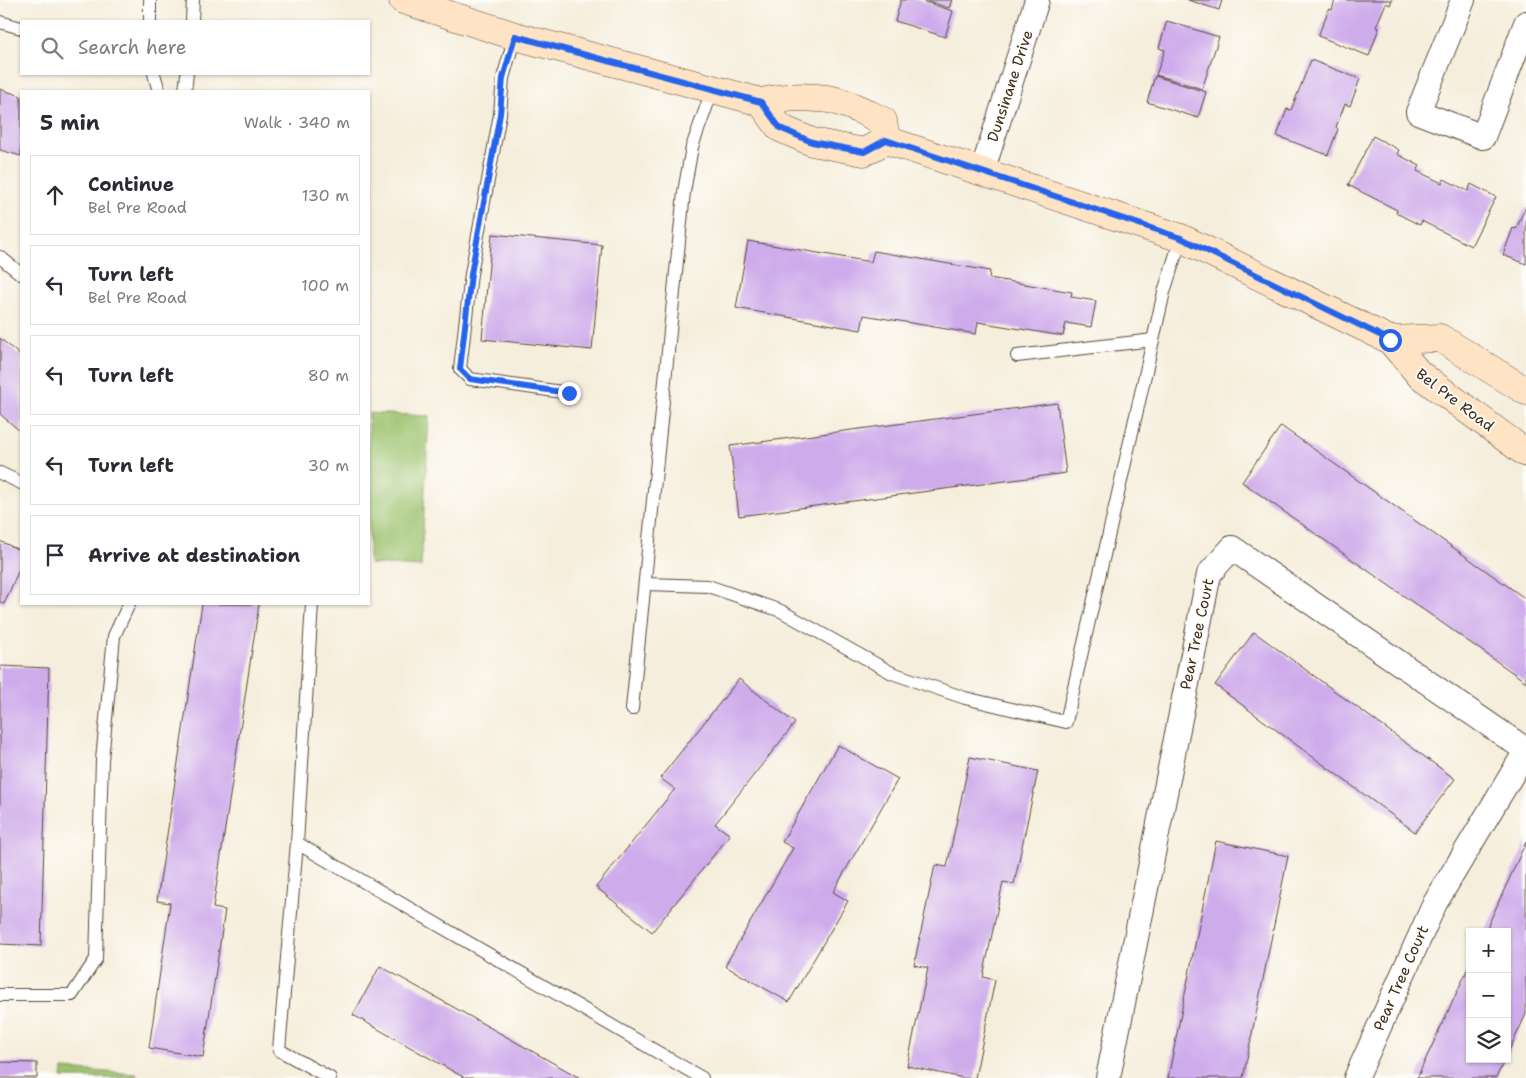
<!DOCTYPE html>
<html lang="en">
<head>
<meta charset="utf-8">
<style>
  body { margin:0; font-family:"Shantell Sans",sans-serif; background:#f2f2f3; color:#2b2b33 }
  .controls { position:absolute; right:15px; bottom:15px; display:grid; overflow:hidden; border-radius:0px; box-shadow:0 1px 4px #0004 }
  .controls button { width:45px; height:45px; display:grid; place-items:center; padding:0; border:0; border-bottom:1px solid #e1e1e2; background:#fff; color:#2b2b33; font:25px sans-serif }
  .stop { position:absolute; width:15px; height:15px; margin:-11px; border:4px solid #2563eb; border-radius:50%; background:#fff }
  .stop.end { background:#2563eb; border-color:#fff; box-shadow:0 1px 5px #0008 }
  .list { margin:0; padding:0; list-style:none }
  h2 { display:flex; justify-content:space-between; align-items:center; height:65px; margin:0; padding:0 20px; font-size:21px }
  h2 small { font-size:16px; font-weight:400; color:#7c7c81 }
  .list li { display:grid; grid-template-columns:32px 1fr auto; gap:15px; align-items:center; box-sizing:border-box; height:80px; margin:0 10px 10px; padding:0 10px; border:1px solid #e1e1e2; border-radius:0px }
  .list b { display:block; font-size:19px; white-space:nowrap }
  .list p { margin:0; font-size:16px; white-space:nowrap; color:#7c7c81 }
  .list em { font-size:16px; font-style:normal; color:#7c7c81 }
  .icon { flex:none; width:28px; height:28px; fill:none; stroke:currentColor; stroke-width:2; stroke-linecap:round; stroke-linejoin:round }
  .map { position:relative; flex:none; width:1526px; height:1078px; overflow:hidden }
  .search { position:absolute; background:#fff; box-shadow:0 1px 4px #0004; left:20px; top:20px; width:350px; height:55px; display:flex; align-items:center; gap:12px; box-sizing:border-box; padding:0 18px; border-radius:0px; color:#7c7c81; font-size:19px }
  .panel { position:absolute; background:#fff; box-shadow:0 1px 4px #0004; left:20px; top:90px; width:350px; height:515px; border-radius:0px }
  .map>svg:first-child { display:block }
</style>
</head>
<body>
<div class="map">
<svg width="1526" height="1078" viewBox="0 0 1526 1078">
  <rect width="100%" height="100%" fill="#fdfcf7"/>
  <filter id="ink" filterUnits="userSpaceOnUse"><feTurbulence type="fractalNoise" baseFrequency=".02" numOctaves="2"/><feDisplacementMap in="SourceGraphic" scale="10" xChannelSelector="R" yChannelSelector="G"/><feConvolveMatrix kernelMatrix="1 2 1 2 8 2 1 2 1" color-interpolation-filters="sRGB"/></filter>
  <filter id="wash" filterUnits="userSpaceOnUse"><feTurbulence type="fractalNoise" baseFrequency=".0096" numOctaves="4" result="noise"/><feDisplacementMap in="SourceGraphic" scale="20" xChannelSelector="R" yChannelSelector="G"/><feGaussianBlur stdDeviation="1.12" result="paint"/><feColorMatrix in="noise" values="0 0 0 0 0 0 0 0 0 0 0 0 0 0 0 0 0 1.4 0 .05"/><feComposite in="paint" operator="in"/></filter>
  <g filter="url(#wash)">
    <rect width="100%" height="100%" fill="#f6eedc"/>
    <g fill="#9bc26d" stroke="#6b7646">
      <polygon points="369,413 429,416 421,567 369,564"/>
      <polygon points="63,1069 137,1074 136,1078 62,1078"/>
    </g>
    <g id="blocks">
      <g fill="#ceabeb">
        <polygon points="901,0 919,0 953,11 945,37 895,21"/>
        <polygon points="925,0 952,0 949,8"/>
        <polygon points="1188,0 1222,0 1219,10"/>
        <polygon points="1335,0 1392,0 1390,5 1386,3 1376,27 1379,28 1369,56 1318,36 1329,9 1332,10"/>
        <polygon points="1167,21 1219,37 1202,89 1156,75 1165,50 1159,48"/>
        <polygon points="1311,60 1360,79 1350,106 1345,104 1336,127 1338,129 1328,155 1277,136 1287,109 1291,110"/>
        <polygon points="1155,76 1206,92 1198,118 1147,102"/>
        <polygon points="0,89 21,96 21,156 0,150"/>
        <polygon points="1373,136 1399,150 1397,154 1420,166 1417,171 1442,183 1444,179 1468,191 1471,184 1496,197 1471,246 1422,221 1420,225 1396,213 1397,210 1348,185"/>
        <polygon points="1526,206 1526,264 1503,255 1513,228 1516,229"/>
        <polygon points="492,234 602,245 592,350 482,339"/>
        <polygon points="748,241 871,262 874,251 990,271 989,278 1072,292 1071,297 1096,301 1091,327 1066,323 1063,336 978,322 976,334 864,315 861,330 736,308"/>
        <polygon points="0,338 21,356 21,432 0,414"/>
        <polygon points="1057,403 1066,473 739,516 730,446"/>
        <polygon points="1281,426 1526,599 1526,682 1242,482"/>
        <polygon points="0,541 21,551 21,565 4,604 0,602"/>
        <polygon points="202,604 259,604 213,908 225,910 203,1057 149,1048 170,903 157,901"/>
        <polygon points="1254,632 1455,779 1415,832 1215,685"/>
        <polygon points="0,666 49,668 41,946 0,944"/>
        <polygon points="739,679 795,723 715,824 730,835 652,932 596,887 675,789 660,778"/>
        <polygon points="838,745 898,779 833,892 848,901 789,1002 725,966 793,848 782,842"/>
        <polygon points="970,757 1038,771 1014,884 1003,882 983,977 995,980 975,1078 963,1078 907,1066 928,968 914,965 935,865 947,867"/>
        <polygon points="1216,841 1288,856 1243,1078 1168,1078"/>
        <polygon points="1526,842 1526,1014 1507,1055 1507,932 1485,932"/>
        <polygon points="1470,964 1470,1059 1505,1059 1496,1078 1417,1078"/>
        <polygon points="380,966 580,1078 465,1078 353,1015"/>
        <polygon points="0,1062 37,1063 37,1078 0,1078"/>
      </g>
    </g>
  </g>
  <g filter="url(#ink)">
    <use href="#blocks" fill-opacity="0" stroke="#57473a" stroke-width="1"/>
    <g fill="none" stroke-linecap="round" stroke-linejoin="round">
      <g stroke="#57473a" stroke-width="14">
        <g id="lane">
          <polyline points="150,0 150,21"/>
          <polyline points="192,21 193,0"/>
          <polyline points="0,22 21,28"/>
          <polyline points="515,36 503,78 500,114 471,274 460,369 470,379 569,393"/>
          <polyline points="154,74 159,91"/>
          <polyline points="185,91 187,74"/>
          <polyline points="0,257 21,274"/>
          <polyline points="1017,356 1153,340"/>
          <polyline points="0,473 21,483"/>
          <polyline points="645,584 708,586 781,611 892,673 965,698 1066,722 1164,292 1181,238"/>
          <polyline points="312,604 297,843 279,1050 330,1078"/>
          <polyline points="632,709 684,192 692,147 713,88"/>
          <polyline points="297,843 702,1078"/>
          <polyline points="0,995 72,995 96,959 102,760 114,636 129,604"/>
        </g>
      </g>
      <g stroke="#57473a" stroke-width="26">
        <g id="street">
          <polyline points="1463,0 1418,112 1483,137 1526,23"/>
          <polyline points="982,172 1037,0"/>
          <polyline points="1108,1078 1209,574 1232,548 1526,750"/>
          <polyline points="1356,1078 1435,903 1526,751"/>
        </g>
      </g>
      <g stroke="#57473a" stroke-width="29">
        <g id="secondary">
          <path d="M403,0L515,36L761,102C782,97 806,96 828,99C847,102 866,113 883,121L886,140"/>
          <polyline points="761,102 780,128 812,142 864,152 886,140 1181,238 1390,340 1419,374 1526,453"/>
          <polyline points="1390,340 1440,338 1526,391"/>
        </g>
      </g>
      <use href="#lane" stroke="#fff" stroke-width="12"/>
      <use href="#street" stroke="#fff" stroke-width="24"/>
      <use href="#secondary" stroke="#fee4c5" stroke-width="28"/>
    </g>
  </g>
  <g fill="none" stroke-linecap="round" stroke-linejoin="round" filter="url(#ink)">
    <polyline stroke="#2563eb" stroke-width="6" points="569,393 470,379 460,369 471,274 500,114 503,78 515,36 761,102 780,128 812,142 864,152 886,140 1181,238 1390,340"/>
  </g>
  <g text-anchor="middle" stroke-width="4" stroke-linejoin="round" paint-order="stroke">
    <g font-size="15" fill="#3b2a1e" stroke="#fdfcf7">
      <text transform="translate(1010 86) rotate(-72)" y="5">Dunsinane Drive</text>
      <text transform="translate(1455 400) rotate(37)" y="5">Bel Pre Road</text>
      <text transform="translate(1197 634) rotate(-78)" y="5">Pear Tree Court</text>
      <text transform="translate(1401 978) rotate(-66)" y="5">Pear Tree Court</text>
    </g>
  </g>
</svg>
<div class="controls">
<button>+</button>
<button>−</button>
<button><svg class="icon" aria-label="layers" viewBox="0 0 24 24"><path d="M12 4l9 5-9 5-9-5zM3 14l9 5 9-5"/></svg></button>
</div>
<div class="stop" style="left:1390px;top:340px"></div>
<div class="stop end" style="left:569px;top:393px"></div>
<div class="search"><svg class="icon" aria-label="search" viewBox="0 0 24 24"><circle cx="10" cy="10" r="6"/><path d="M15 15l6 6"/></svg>Search here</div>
<section class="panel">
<h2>5 min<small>Walk · 340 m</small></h2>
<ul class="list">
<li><svg class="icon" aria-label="ahead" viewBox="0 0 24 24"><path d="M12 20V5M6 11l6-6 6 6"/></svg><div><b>Continue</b><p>Bel Pre Road</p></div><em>130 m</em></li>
<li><svg class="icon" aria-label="left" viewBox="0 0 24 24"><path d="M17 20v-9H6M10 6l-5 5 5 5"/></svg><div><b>Turn left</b><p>Bel Pre Road</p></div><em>100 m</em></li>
<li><svg class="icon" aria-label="left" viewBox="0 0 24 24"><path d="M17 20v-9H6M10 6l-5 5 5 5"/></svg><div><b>Turn left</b></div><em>80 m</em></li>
<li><svg class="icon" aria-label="left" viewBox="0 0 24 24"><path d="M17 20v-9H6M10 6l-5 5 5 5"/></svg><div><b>Turn left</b></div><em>30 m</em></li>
<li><svg class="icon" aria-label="arrive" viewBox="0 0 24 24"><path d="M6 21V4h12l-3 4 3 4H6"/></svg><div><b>Arrive at destination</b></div></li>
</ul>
</section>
</div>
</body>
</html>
